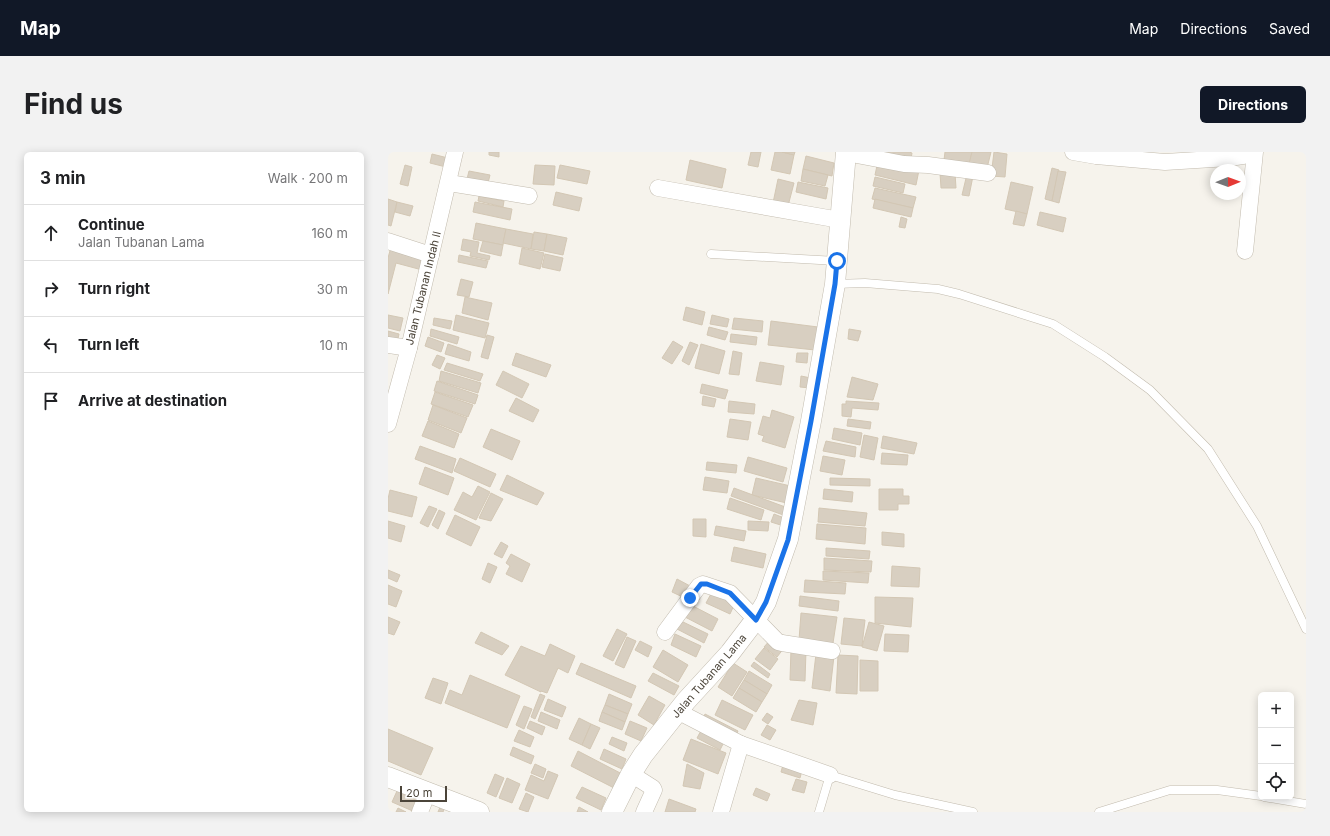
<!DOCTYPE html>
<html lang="en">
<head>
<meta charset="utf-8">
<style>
  body { margin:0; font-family:Inter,sans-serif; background:#f2f2f2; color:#202124 }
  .controls { position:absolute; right:12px; bottom:12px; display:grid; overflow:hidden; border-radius:6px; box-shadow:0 2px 10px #0003 }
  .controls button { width:36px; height:36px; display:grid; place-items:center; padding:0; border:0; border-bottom:1px solid #e0e0e0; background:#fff; color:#202124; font:20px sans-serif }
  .compass { position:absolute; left:822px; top:12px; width:36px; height:36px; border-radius:50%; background:#fff; box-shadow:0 2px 10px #0003; rotate:89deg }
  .scale { position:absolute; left:12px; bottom:10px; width:47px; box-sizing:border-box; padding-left:4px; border:2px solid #4b4439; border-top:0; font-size:11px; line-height:14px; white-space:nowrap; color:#4b4439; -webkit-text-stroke:3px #fff; paint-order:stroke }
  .stop { position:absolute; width:12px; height:12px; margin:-9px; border:3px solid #1a73e8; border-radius:50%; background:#fff }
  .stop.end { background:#1a73e8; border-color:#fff; box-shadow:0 1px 4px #0008 }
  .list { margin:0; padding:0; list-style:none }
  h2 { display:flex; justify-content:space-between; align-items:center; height:52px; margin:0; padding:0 16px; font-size:17px }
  h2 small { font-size:13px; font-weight:400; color:#757577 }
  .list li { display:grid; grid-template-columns:26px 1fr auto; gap:12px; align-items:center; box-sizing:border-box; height:56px; padding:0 16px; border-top:1px solid #e0e0e0 }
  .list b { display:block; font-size:15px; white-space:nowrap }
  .list p { margin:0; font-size:13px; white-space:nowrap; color:#757577 }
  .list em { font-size:13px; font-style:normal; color:#757577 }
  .icon { flex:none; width:22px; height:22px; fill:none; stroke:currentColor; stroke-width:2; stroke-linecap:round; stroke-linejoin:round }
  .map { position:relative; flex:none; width:918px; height:660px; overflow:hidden; border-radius:6px }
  header { display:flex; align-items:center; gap:24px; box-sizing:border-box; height:56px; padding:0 20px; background:#111827; color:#fff }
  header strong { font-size:19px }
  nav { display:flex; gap:22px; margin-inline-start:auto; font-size:14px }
  .intro { display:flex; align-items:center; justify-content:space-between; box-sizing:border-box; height:96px; padding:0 24px }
  h1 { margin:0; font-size:28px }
  .button { padding:10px 18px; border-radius:6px; background:#111827; color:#fff; font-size:14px; font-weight:700 }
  main { display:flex; gap:24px; padding:0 24px }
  aside { flex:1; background:#fff; border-radius:6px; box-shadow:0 2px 10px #0003 }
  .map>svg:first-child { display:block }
</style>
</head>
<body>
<header>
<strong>Map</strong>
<nav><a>Map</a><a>Directions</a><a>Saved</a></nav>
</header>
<div class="intro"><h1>Find us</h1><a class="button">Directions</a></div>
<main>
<aside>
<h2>3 min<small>Walk · 200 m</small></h2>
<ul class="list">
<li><svg class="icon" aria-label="ahead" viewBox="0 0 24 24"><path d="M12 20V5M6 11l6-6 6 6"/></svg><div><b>Continue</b><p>Jalan Tubanan Lama</p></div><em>160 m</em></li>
<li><svg class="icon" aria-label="right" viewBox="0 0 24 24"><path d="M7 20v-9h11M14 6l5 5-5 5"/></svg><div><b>Turn right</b></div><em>30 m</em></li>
<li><svg class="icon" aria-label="left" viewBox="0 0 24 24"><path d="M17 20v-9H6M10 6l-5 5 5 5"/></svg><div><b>Turn left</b></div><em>10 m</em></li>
<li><svg class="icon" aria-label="arrive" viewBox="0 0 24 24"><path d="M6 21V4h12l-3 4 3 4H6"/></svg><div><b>Arrive at destination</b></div></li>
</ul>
</aside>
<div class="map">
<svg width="918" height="660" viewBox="0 0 918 660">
  <rect width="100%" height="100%" fill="#f6f3ec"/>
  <g fill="#d8cfc1" stroke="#d3c7b4">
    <polygon points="101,0 111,0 111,5 101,3"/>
    <polygon points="363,0 373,0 370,15 360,13"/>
    <polygon points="387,0 394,0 406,3 402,22 383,18"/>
    <polygon points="394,0 407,0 406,3"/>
    <polygon points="488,0 521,0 524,1 522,12"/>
    <polygon points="557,0 584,0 581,14 556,8"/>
    <polygon points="584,0 603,0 599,16 581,12"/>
    <polygon points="606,0 619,2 617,25 603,24"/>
    <polygon points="44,2 60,6 58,15 42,11"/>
    <polygon points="418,4 446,11 444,24 415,17"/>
    <polygon points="302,8 338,17 334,36 298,28"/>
    <polygon points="490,9 531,18 528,33 487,23"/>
    <polygon points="17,13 24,15 20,34 12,32"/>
    <polygon points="147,13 167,14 166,33 145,32"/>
    <polygon points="172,13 202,19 199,32 169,26"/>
    <polygon points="664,16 671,18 664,49 657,47"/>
    <polygon points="415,17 440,23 437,34 413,29"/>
    <polygon points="81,19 102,23 100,31 79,27"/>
    <polygon points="670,19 678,20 671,51 664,49"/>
    <polygon points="552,21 567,21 568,36 553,36"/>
    <polygon points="579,22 585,24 581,44 574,43"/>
    <polygon points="487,25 517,32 515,41 485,34"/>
    <polygon points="390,27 406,31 400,54 385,51"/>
    <polygon points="410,30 440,36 438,47 408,40"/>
    <polygon points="623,30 645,35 639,62 617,57"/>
    <polygon points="487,36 528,45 525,56 484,47"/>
    <polygon points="168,40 194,46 191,59 165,53"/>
    <polygon points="91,44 116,49 115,55 90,49"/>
    <polygon points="0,47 9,50 3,74 0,73"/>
    <polygon points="487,47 525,56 523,65 485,56"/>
    <polygon points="9,50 25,54 22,64 7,60"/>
    <polygon points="87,50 124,57 122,68 85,60"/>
    <polygon points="628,59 639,62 636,74 625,72"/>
    <polygon points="652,60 678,66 675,80 649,73"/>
    <polygon points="513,65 519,67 517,76 511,75"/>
    <polygon points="88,71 118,77 115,93 85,87"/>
    <polygon points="118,77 145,82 143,97 115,91"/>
    <polygon points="146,80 159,82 156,99 143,97"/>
    <polygon points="159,82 179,86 175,103 156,99"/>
    <polygon points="75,87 91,90 89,101 102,104 101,108 82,104 83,100 73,98"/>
    <polygon points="95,89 115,93 113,104 92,99"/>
    <polygon points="3,95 13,98 11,101 40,109 38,119 8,111 0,142 0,106"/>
    <polygon points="134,96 156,101 152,117 131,112"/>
    <polygon points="157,102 175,106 172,119 154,115"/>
    <polygon points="71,103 100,109 98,116 70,110"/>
    <polygon points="73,127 85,130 81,145 69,143"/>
    <polygon points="77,145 104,151 100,168 74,161"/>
    <polygon points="298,155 317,160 314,173 295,168"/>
    <polygon points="0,163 15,166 12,179 0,176"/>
    <polygon points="68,163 101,171 97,186 65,178"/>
    <polygon points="324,163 341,167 339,175 322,172"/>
    <polygon points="46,166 64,169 62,177 45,173"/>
    <polygon points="346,166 375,169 374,180 344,177"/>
    <polygon points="383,169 430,175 427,198 380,193"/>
    <polygon points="321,175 340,180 337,188 319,183"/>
    <polygon points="43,177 71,185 69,192 42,184"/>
    <polygon points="461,177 473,179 470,189 460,187"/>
    <polygon points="0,179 11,182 9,191 0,189"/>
    <polygon points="343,182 369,185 368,193 342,190"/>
    <polygon points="99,183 106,185 100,207 93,205"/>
    <polygon points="40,185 56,191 53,200 37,194"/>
    <polygon points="285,189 295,195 284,212 274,206"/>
    <polygon points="302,190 310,193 301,213 294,209"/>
    <polygon points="60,192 83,200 81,209 57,202"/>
    <polygon points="313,192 337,199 331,222 307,216"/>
    <polygon points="345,199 354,201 351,223 341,222"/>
    <polygon points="128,201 163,213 158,225 124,213"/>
    <polygon points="409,201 420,201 419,211 408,210"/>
    <polygon points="49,203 57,206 52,217 44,213"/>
    <polygon points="372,210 396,214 393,233 368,229"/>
    <polygon points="59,211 95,222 92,229 56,218"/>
    <polygon points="53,219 93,231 90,241 51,229"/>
    <polygon points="115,219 141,232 134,246 108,233"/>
    <polygon points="413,224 423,226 422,236 412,235"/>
    <polygon points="464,225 490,232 485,248 459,245"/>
    <polygon points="49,229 90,243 87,252 46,239"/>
    <polygon points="314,232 340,238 337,247 312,241"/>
    <polygon points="47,240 85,253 80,265 43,252"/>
    <polygon points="315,244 328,247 326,255 314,253"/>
    <polygon points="128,246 151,258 145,270 121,259"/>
    <polygon points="341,249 367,252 366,262 340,260"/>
    <polygon points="458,249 491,251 490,258 464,256 463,265 454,264 454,252 458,252"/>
    <polygon points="45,253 79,266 73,281 40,268"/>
    <polygon points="384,258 406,265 397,296 374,289 376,284 370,282 375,264 382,266"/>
    <polygon points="342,267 363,270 360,288 339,285"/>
    <polygon points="460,267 483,270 482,277 459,274"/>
    <polygon points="40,269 71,282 66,296 34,284"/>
    <polygon points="446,276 474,281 472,293 444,287"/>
    <polygon points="103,277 132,289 124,308 95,295"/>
    <polygon points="476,283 490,286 486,308 472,305"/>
    <polygon points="495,284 529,291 526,302 493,296"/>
    <polygon points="438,289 468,295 467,305 435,299"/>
    <polygon points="32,294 68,307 64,321 27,307"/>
    <polygon points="494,301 520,303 519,313 493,312"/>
    <polygon points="435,304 457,308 454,323 432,319"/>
    <polygon points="360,305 399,316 395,330 356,319"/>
    <polygon points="72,306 108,322 102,335 66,319"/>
    <polygon points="319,310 349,313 348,321 318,318"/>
    <polygon points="37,315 66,326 60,343 31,332"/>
    <polygon points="119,323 156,341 149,353 112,338"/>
    <polygon points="317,325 341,329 339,341 315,338"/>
    <polygon points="368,326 407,335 403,352 364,343"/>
    <polygon points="442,326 482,327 482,334 442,333"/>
    <polygon points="90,334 102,340 88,368 66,358 75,340 84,345"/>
    <polygon points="346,336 400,356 398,364 343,344"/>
    <polygon points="436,337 465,340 464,350 435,347"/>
    <polygon points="491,337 515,337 515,344 521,344 521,352 510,352 510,358 491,358"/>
    <polygon points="2,338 29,345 24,365 0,359 0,347"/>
    <polygon points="103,341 115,347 103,369 91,366"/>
    <polygon points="342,346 376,358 373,368 339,357"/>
    <polygon points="41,354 49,357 40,375 32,371"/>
    <polygon points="431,356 479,361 477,374 430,370"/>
    <polygon points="51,358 57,361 50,377 44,373"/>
    <polygon points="386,362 401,368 399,375 383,370"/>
    <polygon points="67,363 92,375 83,394 58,382"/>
    <polygon points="305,367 318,367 318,385 305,384"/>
    <polygon points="0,369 17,374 13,390 0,386"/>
    <polygon points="360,369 381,370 380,379 360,378"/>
    <polygon points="429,372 478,376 477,392 428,387"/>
    <polygon points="328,374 358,379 356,389 326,383"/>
    <polygon points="494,380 516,382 516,395 494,393"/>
    <polygon points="113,390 120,394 114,406 106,402"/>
    <polygon points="346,395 378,402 375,416 343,409"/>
    <polygon points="438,396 482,399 481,407 438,404"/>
    <polygon points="123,402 142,412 134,430 118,422 122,414 118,411"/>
    <polygon points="436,406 484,409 483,420 436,418"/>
    <polygon points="100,411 109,415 102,431 94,427"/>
    <polygon points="504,414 532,416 531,435 503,434"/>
    <polygon points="0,418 12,423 9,430 0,426"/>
    <polygon points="435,419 481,421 480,431 435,428"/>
    <polygon points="289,427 304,435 299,447 284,440"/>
    <polygon points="417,428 458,431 457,442 416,440"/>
    <polygon points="0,433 14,439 8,455 0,452"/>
    <polygon points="324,440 347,451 342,462 318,451"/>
    <polygon points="412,444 451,449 450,459 411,454"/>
    <polygon points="487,445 525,446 523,475 487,471"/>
    <polygon points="303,453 330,467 324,479 297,465"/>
    <polygon points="413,461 449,465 445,491 411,488"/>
    <polygon points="0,465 12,470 6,483 0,481"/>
    <polygon points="456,466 477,468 474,494 453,492"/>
    <polygon points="293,469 320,482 316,491 289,477"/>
    <polygon points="481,470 496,474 489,499 474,495"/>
    <polygon points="229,477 239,482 225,509 215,504"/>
    <polygon points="93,480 121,494 114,503 87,491"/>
    <polygon points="287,482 313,494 308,505 283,493"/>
    <polygon points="497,482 521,483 520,500 496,499"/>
    <polygon points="239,485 248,489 236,516 227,512"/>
    <polygon points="383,487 396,496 389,505 376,495"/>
    <polygon points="252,489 264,495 260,505 247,498"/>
    <polygon points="162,492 187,504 180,521 170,516 159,541 153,539 153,540 117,523 133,494 157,504"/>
    <polygon points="376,496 390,507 382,518 367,507"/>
    <polygon points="403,497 418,498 417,529 402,528"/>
    <polygon points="275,498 300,513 290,530 265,515"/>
    <polygon points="428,502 446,504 442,539 424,536"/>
    <polygon points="450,503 470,504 469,542 448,541"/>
    <polygon points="472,508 490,509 490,539 472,539"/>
    <polygon points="366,510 382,522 380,526 363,514"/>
    <polygon points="193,511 248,534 243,546 188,522"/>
    <polygon points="345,511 359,520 344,544 330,535"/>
    <polygon points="361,519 384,533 379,542 356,528"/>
    <polygon points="265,521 291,534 286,543 260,529"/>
    <polygon points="82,523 132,544 119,576 57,551 62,538 74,543"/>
    <polygon points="45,526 60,531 53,552 37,546"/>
    <polygon points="356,528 379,542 374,550 351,536"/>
    <polygon points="351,536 374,550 368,560 345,546"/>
    <polygon points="152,542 157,544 147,567 143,565"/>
    <polygon points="221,542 244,552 240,562 217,553"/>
    <polygon points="261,544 277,553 266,573 250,563"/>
    <polygon points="160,547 178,555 174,565 156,558"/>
    <polygon points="334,548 365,563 357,578 327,563"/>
    <polygon points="411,548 429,551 425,573 403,568"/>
    <polygon points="217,553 240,562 237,570 214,560"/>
    <polygon points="136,554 144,557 136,577 128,573"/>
    <polygon points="153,560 172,568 169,577 150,569"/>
    <polygon points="214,560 237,570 234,578 211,569"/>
    <polygon points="379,561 385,565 380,572 374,568"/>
    <polygon points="317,562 350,579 347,586 314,569"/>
    <polygon points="191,566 203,572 194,593 181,587"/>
    <polygon points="142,569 157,575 154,583 139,576"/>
    <polygon points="242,569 259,576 253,589 237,582"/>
    <polygon points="203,572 212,576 202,597 194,593"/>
    <polygon points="379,573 388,578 382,588 373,583"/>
    <polygon points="315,575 338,586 332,598 309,586"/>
    <polygon points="0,577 45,596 33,623 0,609"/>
    <polygon points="131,578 146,585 142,595 126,589"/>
    <polygon points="224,585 239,591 236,599 221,592"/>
    <polygon points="303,587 338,601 330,622 295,608"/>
    <polygon points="125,595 146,604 143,612 122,603"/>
    <polygon points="216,597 238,607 234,617 212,607"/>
    <polygon points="190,599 238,624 230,638 183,614"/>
    <polygon points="396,609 415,615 412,626 393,620"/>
    <polygon points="147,612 158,617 155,626 143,621"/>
    <polygon points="299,612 316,621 312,637 295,634"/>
    <polygon points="160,619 170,623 160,647 137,638 143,623 156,629"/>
    <polygon points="107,622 116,626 108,645 99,641"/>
    <polygon points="119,626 132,632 124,651 111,646"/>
    <polygon points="408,627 419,630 416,641 404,638"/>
    <polygon points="194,635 218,646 213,658 188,646"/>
    <polygon points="368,636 382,642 379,649 365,643"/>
    <polygon points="9,639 34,651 27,660 4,650"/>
    <polygon points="138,641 146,645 140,660 131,657"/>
    <polygon points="281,647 308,657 307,660 277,660"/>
    <polygon points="55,648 58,653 55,660 50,660"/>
    <polygon points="191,655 200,660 189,660"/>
    <polygon points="10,656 18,660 8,660"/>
  </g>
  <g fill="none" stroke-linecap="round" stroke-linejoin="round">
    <g stroke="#c2bbae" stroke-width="9">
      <g id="service">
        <polyline points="323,102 449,109"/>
        <polyline points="447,132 477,131 550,137 571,142 665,172 717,205 762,238 820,297 869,374 918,477"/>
        <polyline points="876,645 918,652"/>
        <polyline points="431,660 442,623 507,643 585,660"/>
        <polyline points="711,660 782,638 829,638 873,644"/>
      </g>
    </g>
    <g stroke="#c2bbae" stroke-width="17">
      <g id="minor">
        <polyline points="685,0 708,4 777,10 841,6 855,4 864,0"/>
        <polyline points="458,1 516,12 540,13 600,21"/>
        <polyline points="61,31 141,44"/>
        <polyline points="270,36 452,68"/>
        <polyline points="0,89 43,103"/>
        <polyline points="857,99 867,0"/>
        <polyline points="0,193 21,196"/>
        <polyline points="0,272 21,196 67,0"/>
        <polyline points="277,480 311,434 315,432 342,441 390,490 394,491 444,499"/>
        <polyline points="289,559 353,592 442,623"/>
        <polyline points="243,622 265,636 266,638 256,660"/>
        <polyline points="32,660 40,640"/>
        <polyline points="333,660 353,592"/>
      </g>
    </g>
    <g stroke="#c2bbae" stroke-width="21">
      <g id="tertiary">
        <polyline points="0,625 91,660"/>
        <polyline points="224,660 243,622 255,603 298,549 342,501 368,467 378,450 400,387 423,269 447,132 458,0"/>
      </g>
    </g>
    <use href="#service" stroke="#fff" stroke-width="8"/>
    <use href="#minor" stroke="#fff" stroke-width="16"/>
    <use href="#tertiary" stroke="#fff" stroke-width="20"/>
  </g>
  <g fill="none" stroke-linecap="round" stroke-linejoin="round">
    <polyline stroke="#1a73e8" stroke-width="5" points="302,446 313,432 319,432 342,441 368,468 378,450 400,388 423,269 447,132 449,109"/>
  </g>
  <g text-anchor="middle" stroke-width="3" stroke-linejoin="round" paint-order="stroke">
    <g font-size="11" fill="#4b4439" stroke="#fff">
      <text transform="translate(35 136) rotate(-76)" y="4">Jalan Tubanan Indah II</text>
      <text transform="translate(321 524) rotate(-49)" y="4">Jalan Tubanan Lama</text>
    </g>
  </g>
</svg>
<div class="controls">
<button>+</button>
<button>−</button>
<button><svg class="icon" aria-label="locate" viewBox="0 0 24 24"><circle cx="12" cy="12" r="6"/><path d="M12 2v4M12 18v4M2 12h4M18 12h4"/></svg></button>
</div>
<svg class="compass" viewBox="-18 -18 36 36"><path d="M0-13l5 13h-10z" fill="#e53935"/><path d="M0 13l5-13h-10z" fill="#757577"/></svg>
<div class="scale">20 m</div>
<div class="stop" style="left:449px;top:109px"></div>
<div class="stop end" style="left:302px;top:446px"></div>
</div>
</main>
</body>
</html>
